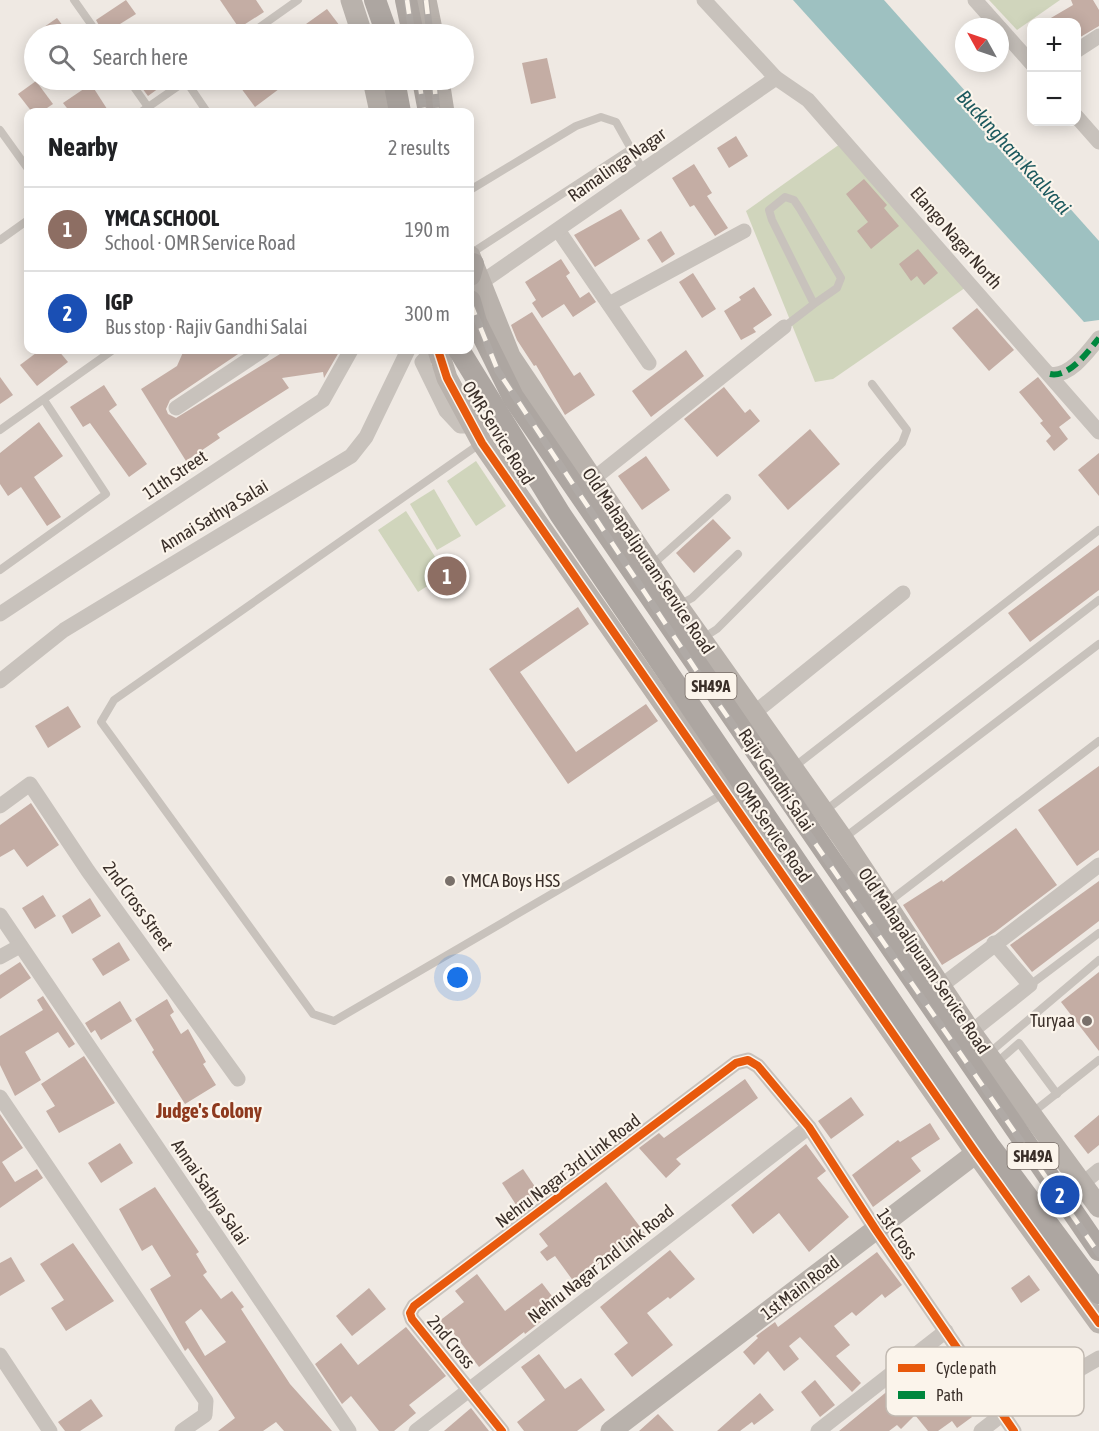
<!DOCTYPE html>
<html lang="en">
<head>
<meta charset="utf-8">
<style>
  body { margin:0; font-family:"Asap Condensed",sans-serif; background:#f6f6f6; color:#202124 }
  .controls { position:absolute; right:18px; top:18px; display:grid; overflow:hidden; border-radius:12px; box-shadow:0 3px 15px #0003 }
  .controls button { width:54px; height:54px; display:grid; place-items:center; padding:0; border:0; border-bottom:2px solid #e0e0e0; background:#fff; color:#202124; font:30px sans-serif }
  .compass { position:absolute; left:955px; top:18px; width:54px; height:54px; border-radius:50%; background:#fff; box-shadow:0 3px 15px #0003; rotate:310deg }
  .you { position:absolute; left:458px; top:978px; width:21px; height:21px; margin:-15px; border:4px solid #fff; border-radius:50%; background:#1a73e8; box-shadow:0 0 0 9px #1a73e833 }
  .badge { display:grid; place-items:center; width:39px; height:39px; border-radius:50%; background:#79706a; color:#fff; font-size:20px; font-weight:700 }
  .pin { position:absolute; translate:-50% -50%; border:3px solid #fff; box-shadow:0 2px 6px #0006 }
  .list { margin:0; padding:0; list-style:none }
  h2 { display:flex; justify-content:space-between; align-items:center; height:78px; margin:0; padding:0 24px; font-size:26px }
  h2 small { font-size:20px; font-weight:400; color:#757577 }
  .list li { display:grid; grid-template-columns:39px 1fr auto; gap:18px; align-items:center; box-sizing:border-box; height:84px; padding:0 24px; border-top:2px solid #e0e0e0 }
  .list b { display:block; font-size:22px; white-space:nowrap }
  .list p { margin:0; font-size:20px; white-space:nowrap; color:#757577 }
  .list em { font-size:20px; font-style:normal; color:#757577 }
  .icon { flex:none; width:33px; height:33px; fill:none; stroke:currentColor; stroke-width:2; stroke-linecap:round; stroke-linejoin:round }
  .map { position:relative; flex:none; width:1099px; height:1431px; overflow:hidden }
  .search { position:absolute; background:#fff; box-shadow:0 3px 15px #0003; left:24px; top:24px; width:450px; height:66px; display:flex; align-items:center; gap:15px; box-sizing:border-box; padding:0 21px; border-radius:33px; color:#757577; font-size:22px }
  .panel { position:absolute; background:#fff; box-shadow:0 3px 15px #0003; left:24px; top:108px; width:450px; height:246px; border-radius:12px }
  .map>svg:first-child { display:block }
</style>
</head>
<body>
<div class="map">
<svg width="1099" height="1431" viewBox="0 0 1099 1431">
  <rect width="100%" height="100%" fill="#efe9e3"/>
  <g fill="#d0d5bc">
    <polygon points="989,0 1060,0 1017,30"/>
    <polygon points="847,139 975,281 833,379 815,382 746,211"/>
    <polygon points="476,461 506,506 476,526 447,481"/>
    <polygon points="434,489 461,536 437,550 410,504"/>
    <polygon points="406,511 446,574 418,592 378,530"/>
  </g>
  <polygon fill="#9ec1c1" points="793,0 884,0 1099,241 1099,320 1084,322"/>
  <g fill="#c4ada4" fill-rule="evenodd">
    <polygon points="126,0 136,14 104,34 96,20"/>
    <polygon points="220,0 256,0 264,12 239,28"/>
    <polygon points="1071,0 1093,0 1099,10 1099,26 1077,39 1077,22 1044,22 1073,5"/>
    <polygon points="327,9 346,34 292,34"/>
    <polygon points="57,18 69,34 34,34"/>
    <polygon points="547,58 556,98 531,104 522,63"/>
    <polygon points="136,80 170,80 148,96"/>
    <polygon points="235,80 291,80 255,107"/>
    <polygon points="36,81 53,104 41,112 32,112 18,94"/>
    <polygon points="91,84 109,112 70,112 63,103"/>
    <polygon points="736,136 748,156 729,168 717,148"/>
    <polygon points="694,164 712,193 707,196 728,228 715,236 694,205 690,207 672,178"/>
    <polygon points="864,179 887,205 884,208 899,226 871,249 857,231 868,222 846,194"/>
    <polygon points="621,209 640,239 595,267 574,235"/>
    <polygon points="661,231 675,254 662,263 647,240"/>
    <polygon points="918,249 938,273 924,285 917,276 911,281 899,264"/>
    <polygon points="561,259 570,273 566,276 580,298 589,292 596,302 573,317 564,304 542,318 532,303 536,300 525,282"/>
    <polygon points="693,273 716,309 702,318 679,282"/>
    <polygon points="754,287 772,315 753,328 756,332 741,340 724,311 741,300 739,297"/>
    <polygon points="977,308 1014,350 989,371 952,328"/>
    <polygon points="532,312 574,376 580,372 595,395 565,415 536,365 534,366 517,340 511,325"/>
    <polygon points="40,350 58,350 68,362 37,386 20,365"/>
    <polygon points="184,350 244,350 170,400 166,409 168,414 176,418 280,354 280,350 338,350 339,352 324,378 323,372 282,378 289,388 217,434 220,438 186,461 141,389 177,366"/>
    <polygon points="686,350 704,376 651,417 632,391"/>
    <polygon points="0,377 13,395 0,404"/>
    <polygon points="1038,377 1071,418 1059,427 1068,439 1054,451 1046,441 1051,436 1040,423 1043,421 1019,392"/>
    <polygon points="104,385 117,405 109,411 147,464 129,477 90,423 83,427 70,407"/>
    <polygon points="724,387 745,413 750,409 760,421 717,457 684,419"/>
    <polygon points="39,422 63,456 34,477 61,517 47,526 21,487 8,496 0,484 0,453"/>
    <polygon points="810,429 840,464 788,510 758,475"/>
    <polygon points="1099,453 1099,496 1078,470"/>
    <polygon points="646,456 670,490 642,510 618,476"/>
    <polygon points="713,519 731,538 694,573 676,553"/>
    <polygon points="1099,545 1099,590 1030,642 1008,613"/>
    <polygon points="578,607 589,624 520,672 576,752 646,704 658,721 568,784 489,669"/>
    <polygon points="68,706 81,727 48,748 35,726"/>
    <polygon points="1099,766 1099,850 1077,866 1038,810"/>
    <polygon points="31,803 59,845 27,867 14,849 0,857 0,825"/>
    <polygon points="1016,828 1057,885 995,932 942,965 903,905 942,880 943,882"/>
    <polygon points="1099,881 1099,921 1032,972 1010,945"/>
    <polygon points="43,895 56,916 35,929 22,908"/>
    <polygon points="90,898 101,916 72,934 62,916"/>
    <polygon points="119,942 130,960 103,976 92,959"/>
    <polygon points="20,962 31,978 0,999 0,975"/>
    <polygon points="1099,972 1099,1051 1061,1002"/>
    <polygon points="43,996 75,1044 69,1048 58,1032 25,1052 41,1080 15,1096 0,1065 0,1036 43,1010 37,1000"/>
    <polygon points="167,999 174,1012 170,1015 181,1034 188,1029 206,1062 203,1064 216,1085 185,1104 152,1052 154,1050 135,1019"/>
    <polygon points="120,1001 132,1021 101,1040 95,1030 91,1033 85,1023"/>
    <polygon points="84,1056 115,1103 59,1133 46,1111 55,1106 41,1084"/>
    <polygon points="745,1079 758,1098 676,1159 681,1164 666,1178 639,1148 659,1133 664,1138"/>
    <polygon points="851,1097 864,1115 831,1139 818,1121"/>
    <polygon points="0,1114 23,1148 2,1162 15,1182 37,1169 43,1178 0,1208"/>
    <polygon points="1099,1115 1099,1145 1088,1154 1074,1136"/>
    <polygon points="930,1123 940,1139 911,1158 921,1171 873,1207 852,1175 898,1140 900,1142"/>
    <polygon points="120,1143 133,1163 101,1183 88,1163"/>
    <polygon points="806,1144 826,1171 817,1178 849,1217 809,1252 779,1213 753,1234 731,1205"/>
    <polygon points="523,1169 542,1197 520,1211 502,1183"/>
    <polygon points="606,1182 647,1236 625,1253 621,1247 574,1282 555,1256 547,1261 540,1252 548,1246 539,1234"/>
    <path d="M155,1187L199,1252L196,1254L207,1272L203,1275L221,1299L232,1291L244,1307L241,1309L290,1384L332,1431H284L276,1422L263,1431H218L235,1418L188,1348L185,1351L150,1289L171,1276L152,1245L142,1251L119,1209ZM201,1309L226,1342L205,1356L185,1322Z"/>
    <polygon points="73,1243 114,1301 66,1331 51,1308 64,1300 40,1264"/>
    <polygon points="670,1250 695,1279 670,1299 668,1297 647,1313 673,1345 632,1377 614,1354 628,1343 600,1307"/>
    <polygon points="877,1252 902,1285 885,1298 882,1294 856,1316 852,1312 834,1326 850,1345 836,1356 861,1383 852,1392 800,1337 789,1346 799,1359 784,1371 768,1351 754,1365 743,1352 758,1338 756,1336 775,1322 778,1327"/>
    <polygon points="11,1257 25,1281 0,1296 0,1263"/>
    <polygon points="477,1274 505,1311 542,1283 555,1300 539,1312 544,1319 525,1334 524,1332 479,1367 452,1331 447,1334 438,1322 464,1302 455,1291"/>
    <polygon points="1029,1275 1040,1290 1021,1303 1011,1288"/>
    <polygon points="369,1288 386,1309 352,1336 336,1316"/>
    <polygon points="406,1327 446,1376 409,1405 416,1413 394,1431 379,1431 351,1396 342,1404 315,1364 341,1343 358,1365"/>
    <polygon points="946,1350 961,1371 946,1383 972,1417 957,1428 952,1421 938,1431 928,1431 915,1415 901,1429 897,1425 889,1431 839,1431 924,1361 927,1365"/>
    <polygon points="539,1354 565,1389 581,1378 605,1410 577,1431 524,1431 517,1422 545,1400 521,1367"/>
    <polygon points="815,1380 835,1405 820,1417 801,1392"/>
    <polygon points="760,1393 774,1410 754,1425 752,1422 740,1431 717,1431"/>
    <polygon points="91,1399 103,1416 80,1431 65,1431 58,1422"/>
    <polygon points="471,1408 489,1431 444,1431"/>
    <polygon points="658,1414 674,1431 639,1431"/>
  </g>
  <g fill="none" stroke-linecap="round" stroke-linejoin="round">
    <g stroke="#c8c2bc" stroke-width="8">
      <polyline points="74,0 98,34"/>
      <polyline points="250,34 298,0"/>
      <polyline points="129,80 148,107"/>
      <polyline points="186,81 207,112"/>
      <polyline points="141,112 187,80"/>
      <polyline points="0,130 28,169"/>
      <polyline points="470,190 576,126 601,117 616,122 643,170"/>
      <polyline points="0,240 28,220"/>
      <polyline points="470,254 631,149"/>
      <polyline points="784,327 814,304 772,220 769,210 785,197 794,200 800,209 841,278 837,288 814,304"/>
      <polyline points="0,430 113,350"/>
      <polyline points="481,443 114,700 101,722 313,1014 334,1021 723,794"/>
      <polyline points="652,565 727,498"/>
      <polyline points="0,570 106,494 44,400"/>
      <polyline points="679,605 692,598 738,554"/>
      <polyline points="703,638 717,629 902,443 907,430 872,384"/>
      <polyline points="794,767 1099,530"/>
      <polyline points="826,810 1099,600"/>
      <polyline points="844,838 1099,644"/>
      <polyline points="887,903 1099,741"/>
      <polyline points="1030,985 1099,933"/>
      <polyline points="988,1054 1099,960"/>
      <polyline points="995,1064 1019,1043 1057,1094"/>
      <polyline points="1032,1113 1099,1060"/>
    </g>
    <g stroke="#c8c2bc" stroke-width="15">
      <polyline points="704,0 776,78 808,100 822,116 1099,432"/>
      <polyline points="975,0 999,27"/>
      <polyline points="1000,28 1032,64"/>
      <polyline points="1076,51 1099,36"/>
      <polyline points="1076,116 1099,142"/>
      <polyline points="558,230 649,363"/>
      <polyline points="479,284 776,78"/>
      <polyline points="609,304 744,231"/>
      <polyline points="433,350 422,362 446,411 460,426 471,426"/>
      <path d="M1050,374C1069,378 1088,352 1099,338"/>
      <polyline points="176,408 263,350"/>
      <polyline points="592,480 784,327"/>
      <polyline points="0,614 323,400 351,350"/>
      <polyline points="0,681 64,630 351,456 366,437 408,350"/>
      <polyline points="754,713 903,593"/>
      <polyline points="0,806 30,784 88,871 238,1079"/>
      <polyline points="0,915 349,1431"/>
      <polyline points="0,957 20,946"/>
      <polyline points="941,986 1099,865"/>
      <polyline points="971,1032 1030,985 994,943"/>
      <polyline points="0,1097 206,1401 205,1415 182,1431"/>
      <polyline points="1083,1183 1099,1170"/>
      <polyline points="0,1355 50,1431"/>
      <polyline points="416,1431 809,1127"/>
      <polyline points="502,1431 412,1319 410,1313 414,1306 736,1063 748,1060 758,1066 809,1127 876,1230 1014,1431"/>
      <polyline points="818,1431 946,1331"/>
      <polyline points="981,1431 1004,1413 1099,1358"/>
    </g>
    <g stroke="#b9b2ac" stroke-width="21">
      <polyline points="351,0 362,34"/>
      <polyline points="426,0 433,34"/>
      <polyline points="373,80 380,112"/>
      <polyline points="439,80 444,112"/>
      <polyline points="470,256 510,356 678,606 843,839 971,1032 1099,1207"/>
      <polyline points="438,350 447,378 482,443 976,1153 1099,1323"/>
      <polyline points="611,1431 988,1144"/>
    </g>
    <g stroke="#ada6a1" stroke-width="22">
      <polyline points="375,0 387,34"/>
      <polyline points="406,0 413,34"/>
      <polyline points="394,80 400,112"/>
      <polyline points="423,80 429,112"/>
      <polyline points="470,275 473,264"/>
      <polyline points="470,301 476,322 513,397 1099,1250"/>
      <polyline points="459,350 560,514 988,1144 1099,1293"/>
    </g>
    <g stroke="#b0aaa6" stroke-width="7">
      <g id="rail">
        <polyline points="407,0 412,34"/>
        <polyline points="426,0 430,34"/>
        <polyline points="419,80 424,112"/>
        <polyline points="434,80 437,112"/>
        <polyline points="470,302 498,371 718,703 1099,1254"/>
      </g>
    </g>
    <use href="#rail" stroke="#fbf4eb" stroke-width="4.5" stroke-dasharray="14" stroke-linecap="butt"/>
    <path stroke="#00873e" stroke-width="6" stroke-dasharray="12 6" stroke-linecap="butt" d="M1050,374C1069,378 1088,352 1099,338"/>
    <g stroke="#fbf4eb" stroke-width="11">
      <g id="cycleway">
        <polyline points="438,350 447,378 482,443 976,1153 1099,1323"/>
        <polyline points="502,1431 412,1319 410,1313 414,1306 736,1063 748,1060 758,1066 809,1127 876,1230 1014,1431"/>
      </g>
    </g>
    <use href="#cycleway" stroke="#e8590c" stroke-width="8"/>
  </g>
  <g fill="#79706a" stroke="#fbf4eb" stroke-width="2">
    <circle cx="450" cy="881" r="6"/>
    <circle cx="1087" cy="1021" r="6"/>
  </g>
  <g text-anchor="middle" stroke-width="4.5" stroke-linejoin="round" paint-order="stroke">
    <g fill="#fbf4eb" stroke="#746a63" stroke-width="1.5">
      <rect x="685.5" y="673" width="51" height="26" rx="4.5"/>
      <rect x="1007.5" y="1143" width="51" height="26" rx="4.5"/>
    </g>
    <g font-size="16" font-weight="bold" fill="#3a2f29">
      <text x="711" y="692">SH49A</text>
      <text x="1033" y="1162">SH49A</text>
    </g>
    <g font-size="18" fill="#3a2f29" stroke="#fbf4eb">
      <text transform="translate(617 165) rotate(-35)" y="6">Ramalinga Nagar</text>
      <text transform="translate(956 238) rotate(49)" y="6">Elango Nagar North</text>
      <text transform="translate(498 433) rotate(58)" y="6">OMR Service Road</text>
      <text transform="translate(175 475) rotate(-34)" y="6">11th Street</text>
      <text transform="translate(214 516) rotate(-31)" y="6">Annai Sathya Salai</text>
      <text transform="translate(648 561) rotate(56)" y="6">Old Mahapalipuram Service Road</text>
      <text transform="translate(776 780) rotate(56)" y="6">Rajiv Gandhi Salai</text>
      <text transform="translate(773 832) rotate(55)" y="6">OMR Service Road</text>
      <text transform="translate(138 906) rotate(54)" y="6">2nd Cross Street</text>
      <text transform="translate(924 961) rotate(56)" y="6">Old Mahapalipuram Service Road</text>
      <text transform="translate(568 1171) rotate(-37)" y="6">Nehru Nagar 3rd Link Road</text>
      <text transform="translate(210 1192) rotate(56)" y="6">Annai Sathya Salai</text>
      <text transform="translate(897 1234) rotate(56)" y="6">1st Cross</text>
      <text transform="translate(601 1264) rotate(-38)" y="6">Nehru Nagar 2nd Link Road</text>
      <text transform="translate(800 1288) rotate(-37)" y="6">1st Main Road</text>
      <text transform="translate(451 1342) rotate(50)" y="6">2nd Cross</text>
    </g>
    <g font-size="18" fill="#3a2f29" stroke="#fbf4eb" text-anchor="start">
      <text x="462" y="887">YMCA Boys HSS</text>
      <text x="1075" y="1027" text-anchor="end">Turyaa</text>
    </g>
    <g font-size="20" font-style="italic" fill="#1c595e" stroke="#fbf4eb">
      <text transform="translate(1014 152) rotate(48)" y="7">Buckingham Kaalvaai</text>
    </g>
    <g font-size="20" font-weight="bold" fill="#8e391d" stroke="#fbf4eb">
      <text x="209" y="1118">Judge's Colony</text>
    </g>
  </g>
  <rect x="886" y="1347" width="198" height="69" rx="9" fill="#fbf4eb" stroke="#c1b9b1" stroke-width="1.5"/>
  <rect x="898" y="1364" width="27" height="8" fill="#e8590c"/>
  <rect x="898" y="1391" width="27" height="8" fill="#00873e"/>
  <g font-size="16" fill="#3a2f29">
    <text x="936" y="1374">Cycle path</text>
    <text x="936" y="1401">Path</text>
  </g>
</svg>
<div class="controls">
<button>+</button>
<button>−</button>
</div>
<svg class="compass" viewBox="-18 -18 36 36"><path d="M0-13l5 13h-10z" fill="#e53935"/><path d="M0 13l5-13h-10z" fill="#757577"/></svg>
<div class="you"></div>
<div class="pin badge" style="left:447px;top:576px;background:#8d6e63">1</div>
<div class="pin badge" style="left:1060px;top:1195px;background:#1a4fb4">2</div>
<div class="search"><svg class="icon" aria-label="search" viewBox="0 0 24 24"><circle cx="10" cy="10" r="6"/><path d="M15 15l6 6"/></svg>Search here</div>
<section class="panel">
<h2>Nearby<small>2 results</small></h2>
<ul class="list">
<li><span class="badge" style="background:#8d6e63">1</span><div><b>YMCA SCHOOL</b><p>School · OMR Service Road</p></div><em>190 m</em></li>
<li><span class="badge" style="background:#1a4fb4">2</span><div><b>IGP</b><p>Bus stop · Rajiv Gandhi Salai</p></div><em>300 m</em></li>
</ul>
</section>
</div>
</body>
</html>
